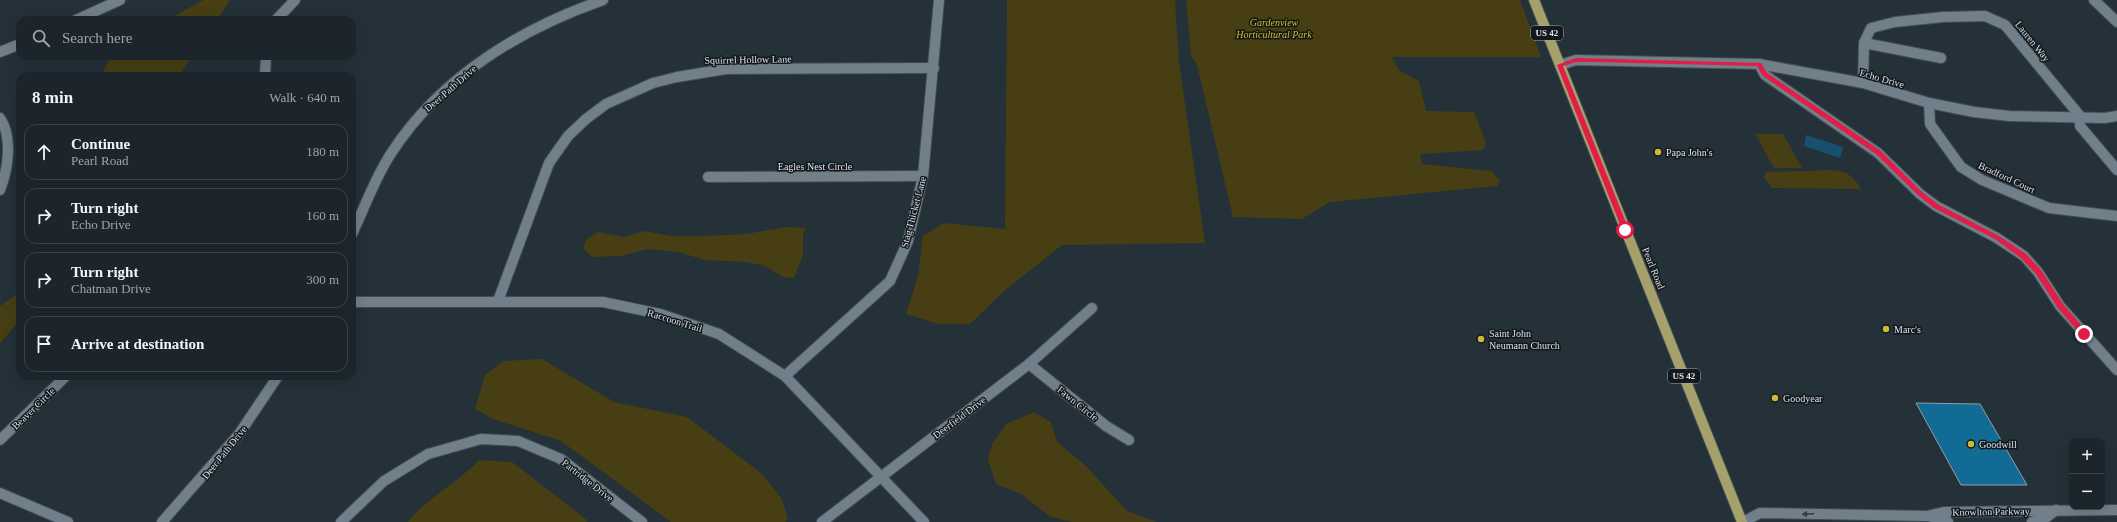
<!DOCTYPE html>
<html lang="en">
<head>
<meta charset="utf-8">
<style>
  body { margin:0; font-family:Georgia,serif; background:#242d33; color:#f1f3f6 }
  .controls { position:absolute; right:12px; bottom:12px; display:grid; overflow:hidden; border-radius:8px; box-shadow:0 4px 16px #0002 }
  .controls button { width:36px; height:36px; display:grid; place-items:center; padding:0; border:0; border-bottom:1px solid #394247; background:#1b252b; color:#f1f3f6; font:20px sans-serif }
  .stop { position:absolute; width:12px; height:12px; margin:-9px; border:3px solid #e11d48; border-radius:50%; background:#fff }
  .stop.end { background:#e11d48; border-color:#fff; box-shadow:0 1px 4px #0008 }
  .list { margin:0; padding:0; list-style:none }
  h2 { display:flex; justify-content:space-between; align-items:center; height:52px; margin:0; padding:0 16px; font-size:17px }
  h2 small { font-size:13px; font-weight:400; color:#a0a5a9 }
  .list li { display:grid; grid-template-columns:26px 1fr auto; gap:12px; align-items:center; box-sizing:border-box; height:56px; margin:0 8px 8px; padding:0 8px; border:1px solid #394247; border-radius:12px }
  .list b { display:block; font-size:15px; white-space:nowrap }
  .list p { margin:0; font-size:13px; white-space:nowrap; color:#a0a5a9 }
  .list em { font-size:13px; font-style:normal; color:#a0a5a9 }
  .icon { flex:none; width:22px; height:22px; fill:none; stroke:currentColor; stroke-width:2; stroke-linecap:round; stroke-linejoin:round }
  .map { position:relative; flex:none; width:2117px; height:522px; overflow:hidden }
  .search { position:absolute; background:#1b252b; box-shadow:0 4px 16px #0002; left:16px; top:16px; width:340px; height:44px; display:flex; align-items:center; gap:10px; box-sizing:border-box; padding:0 14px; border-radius:12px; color:#a0a5a9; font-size:15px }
  .panel { position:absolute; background:#1b252b; box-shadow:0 4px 16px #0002; left:16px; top:72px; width:340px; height:308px; border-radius:12px }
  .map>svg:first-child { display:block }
</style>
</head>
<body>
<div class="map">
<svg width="2117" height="522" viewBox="0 0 2117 522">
  <rect width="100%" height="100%" fill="#243139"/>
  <g fill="#473f13">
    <polygon points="203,0 230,0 217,20 167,20"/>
    <polygon points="1007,0 1175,0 1179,62 1205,243 1062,245 1004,291 970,324 938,324 906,314 918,276 923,236 944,223 1005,229"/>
    <polygon points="1186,0 1520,0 1541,57 1392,57 1399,70 1419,81 1426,111 1474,112 1486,143 1483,150 1420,154 1422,164 1491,171 1500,181 1497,186 1330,202 1302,219 1233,217 1197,65 1191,56"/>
    <polygon points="111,56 192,56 179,76 101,76"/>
    <polygon points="1755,134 1783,134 1802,168 1774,168"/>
    <path d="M1809,171C1832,171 1848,165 1861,189L1772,188L1764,177L1766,172Z"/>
    <polygon points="788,227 806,228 803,234 803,255 794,278 783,277 763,265 745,262 705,260 678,252 647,249 622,256 592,257 583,248 586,240 598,232 624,237 645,231 670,236 705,236 745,234"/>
    <polygon points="20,292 20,319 0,344 0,306"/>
    <polygon points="542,359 614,402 687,417 761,473 782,499 788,519 785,522 671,522 561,441 493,419 475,409 485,375 503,361"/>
    <polygon points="1034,412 1051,422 1057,442 1086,466 1127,511 1157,522 1073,522 1051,517 1021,494 996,484 988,459 992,444 1006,424"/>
    <path d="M479,460L512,462L587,520L586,522H408C427,497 458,483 479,460Z"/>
  </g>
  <polygon fill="#17516f" points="1806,135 1843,147 1840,158 1804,146"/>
  <polygon fill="#126b95" stroke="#8f9fa9" points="1916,403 1980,404 2027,485 1961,485"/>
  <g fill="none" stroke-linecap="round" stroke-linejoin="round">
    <g stroke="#424d54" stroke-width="12">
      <g id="street">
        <polyline points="2094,0 2117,22"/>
        <polyline points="76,20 120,0"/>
        <polyline points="276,20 295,0"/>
        <polyline points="1864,43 1941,58"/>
        <polyline points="0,52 20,44"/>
        <polyline points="1759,64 1765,75 1878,153 1920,194 1936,206 1997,238 2024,256 2038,272 2060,306 2117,370"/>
        <polyline points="1560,65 1576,60 1759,64 1863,83 1929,103 1974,112 2009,116 2105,118 2117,116"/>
        <polyline points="265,76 266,56"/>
        <polyline points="1863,83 1864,43 1871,28 1895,22 1943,17 1985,16 2005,25 2080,116 2080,126 2117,170"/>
        <polyline points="1929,103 1930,124 1961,167 1982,180 2049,208 2117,216"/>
        <path d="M0,118C13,137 8,170 0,190"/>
        <polyline points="708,177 923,176"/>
        <path d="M352,234C365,207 375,177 392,152C441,77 520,29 603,0"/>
        <polyline points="498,301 549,163 568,136 586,119 606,104 653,83 677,77 726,69 934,68"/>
        <polyline points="352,302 603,302 660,314 719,334 785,376 924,522"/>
        <polyline points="1029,364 1106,426 1129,440"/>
        <polyline points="785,376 890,281 908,241 923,176 939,0"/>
        <polyline points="0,440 66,376"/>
        <polyline points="0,493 68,522"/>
        <polyline points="1929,516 1948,522"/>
        <polyline points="162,522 239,434 278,376"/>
        <polyline points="341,522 384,481 428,454 481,439 518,441 561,459 642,522"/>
        <polyline points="822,522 1029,364 1092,308"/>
        <polyline points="1743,522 1760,513 1927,516 1944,512 2117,510"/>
        <polyline points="2032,522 2047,517 2056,510"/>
      </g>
    </g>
    <g stroke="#424d54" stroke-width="12">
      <polyline id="primary" points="1534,0 1742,522"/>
    </g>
    <use href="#street" stroke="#707f89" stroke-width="10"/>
    <use href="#primary" stroke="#a6a06a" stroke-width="10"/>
  </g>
  <defs><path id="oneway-solid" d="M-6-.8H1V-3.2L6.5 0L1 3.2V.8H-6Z"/></defs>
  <use fill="#333c42" href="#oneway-solid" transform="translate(1808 514) rotate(178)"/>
  <polygon fill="#e11d48" points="1576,58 1761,63 1767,73 1881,151 1922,192 1939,205 1999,236 2026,254 2041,270 2063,304 2087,332 2087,336 2082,336 2058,308 2036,274 2021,258 1995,239 1934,208 1918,195 1876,154 1763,76 1757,66 1595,62 1576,62 1563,66 1629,230 1623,232 1557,65"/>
  <g fill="#d0b736" stroke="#12181c" stroke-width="1.5">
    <circle cx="1658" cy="152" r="4"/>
    <circle cx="1886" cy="329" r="4"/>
    <circle cx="1481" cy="339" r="4"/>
    <circle cx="1775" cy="398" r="4"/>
    <circle cx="1971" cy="444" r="4"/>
  </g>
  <g text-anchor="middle" stroke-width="3" stroke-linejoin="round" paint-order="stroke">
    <g fill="#12181c" stroke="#9ea5ab" stroke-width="1">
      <rect x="1531" y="26" width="32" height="14" rx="3"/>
      <rect x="1668" y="369" width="32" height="14" rx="3"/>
    </g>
    <g font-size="9" font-weight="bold" fill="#dae2e8">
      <text x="1547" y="36">US 42</text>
      <text x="1684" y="379">US 42</text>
    </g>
    <g font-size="10" font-style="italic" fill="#dabe25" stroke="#12181c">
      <text x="1274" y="26">Gardenview<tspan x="1274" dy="12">Horticultural Park</tspan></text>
    </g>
    <g font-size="10" fill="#dae2e8" stroke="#12181c">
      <text transform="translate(2033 41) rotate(51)" y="4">Lauren Way</text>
      <text transform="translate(748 59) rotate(-1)" y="4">Squirrel Hollow Lane</text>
      <text transform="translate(1882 78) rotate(16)" y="4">Echo Drive</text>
      <text transform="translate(450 88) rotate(-41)" y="4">Deer Path Drive</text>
      <text x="815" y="170">Eagles Nest Circle</text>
      <text transform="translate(2007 177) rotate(25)" y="4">Bradford Court</text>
      <text transform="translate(913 212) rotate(-75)" y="4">Stag Thicket Lane</text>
      <text transform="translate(1654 268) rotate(68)" y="4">Pearl Road</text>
      <text transform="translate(675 320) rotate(17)" y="4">Raccoon Trail</text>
      <text transform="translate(1078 403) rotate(39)" y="4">Fawn Circle</text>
      <text transform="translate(33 408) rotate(-44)" y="4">Beaver Circle</text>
      <text transform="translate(959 417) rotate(-37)" y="4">Deerfield Drive</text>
      <text transform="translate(224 452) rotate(-51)" y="4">Deer Path Drive</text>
      <text transform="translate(588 480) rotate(38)" y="4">Partridge Drive</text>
      <text transform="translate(1991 511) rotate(-1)" y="4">Knowlton Parkway</text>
    </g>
    <g font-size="10" fill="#dae2e8" stroke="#12181c" text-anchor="start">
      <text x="1666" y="156">Papa John's</text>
      <text x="1894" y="333">Marc's</text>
      <text x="1489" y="337">Saint John<tspan x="1489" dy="12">Neumann Church</tspan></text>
      <text x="1783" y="402">Goodyear</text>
      <text x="1979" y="448">Goodwill</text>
    </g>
  </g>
</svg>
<div class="controls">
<button>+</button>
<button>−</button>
</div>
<div class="stop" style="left:1625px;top:230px"></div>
<div class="stop end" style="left:2084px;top:334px"></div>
<div class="search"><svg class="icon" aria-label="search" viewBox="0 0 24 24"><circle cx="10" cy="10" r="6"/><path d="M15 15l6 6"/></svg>Search here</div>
<section class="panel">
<h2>8 min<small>Walk · 640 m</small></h2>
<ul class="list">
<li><svg class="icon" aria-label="ahead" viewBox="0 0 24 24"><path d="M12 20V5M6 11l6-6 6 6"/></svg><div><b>Continue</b><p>Pearl Road</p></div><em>180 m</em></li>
<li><svg class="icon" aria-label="right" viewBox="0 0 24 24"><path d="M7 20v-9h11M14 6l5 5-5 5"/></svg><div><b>Turn right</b><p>Echo Drive</p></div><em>160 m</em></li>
<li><svg class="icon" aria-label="right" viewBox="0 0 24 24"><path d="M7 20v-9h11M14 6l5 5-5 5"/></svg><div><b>Turn right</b><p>Chatman Drive</p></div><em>300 m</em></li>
<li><svg class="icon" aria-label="arrive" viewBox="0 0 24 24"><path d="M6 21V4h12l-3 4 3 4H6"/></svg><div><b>Arrive at destination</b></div></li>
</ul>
</section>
</div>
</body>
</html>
